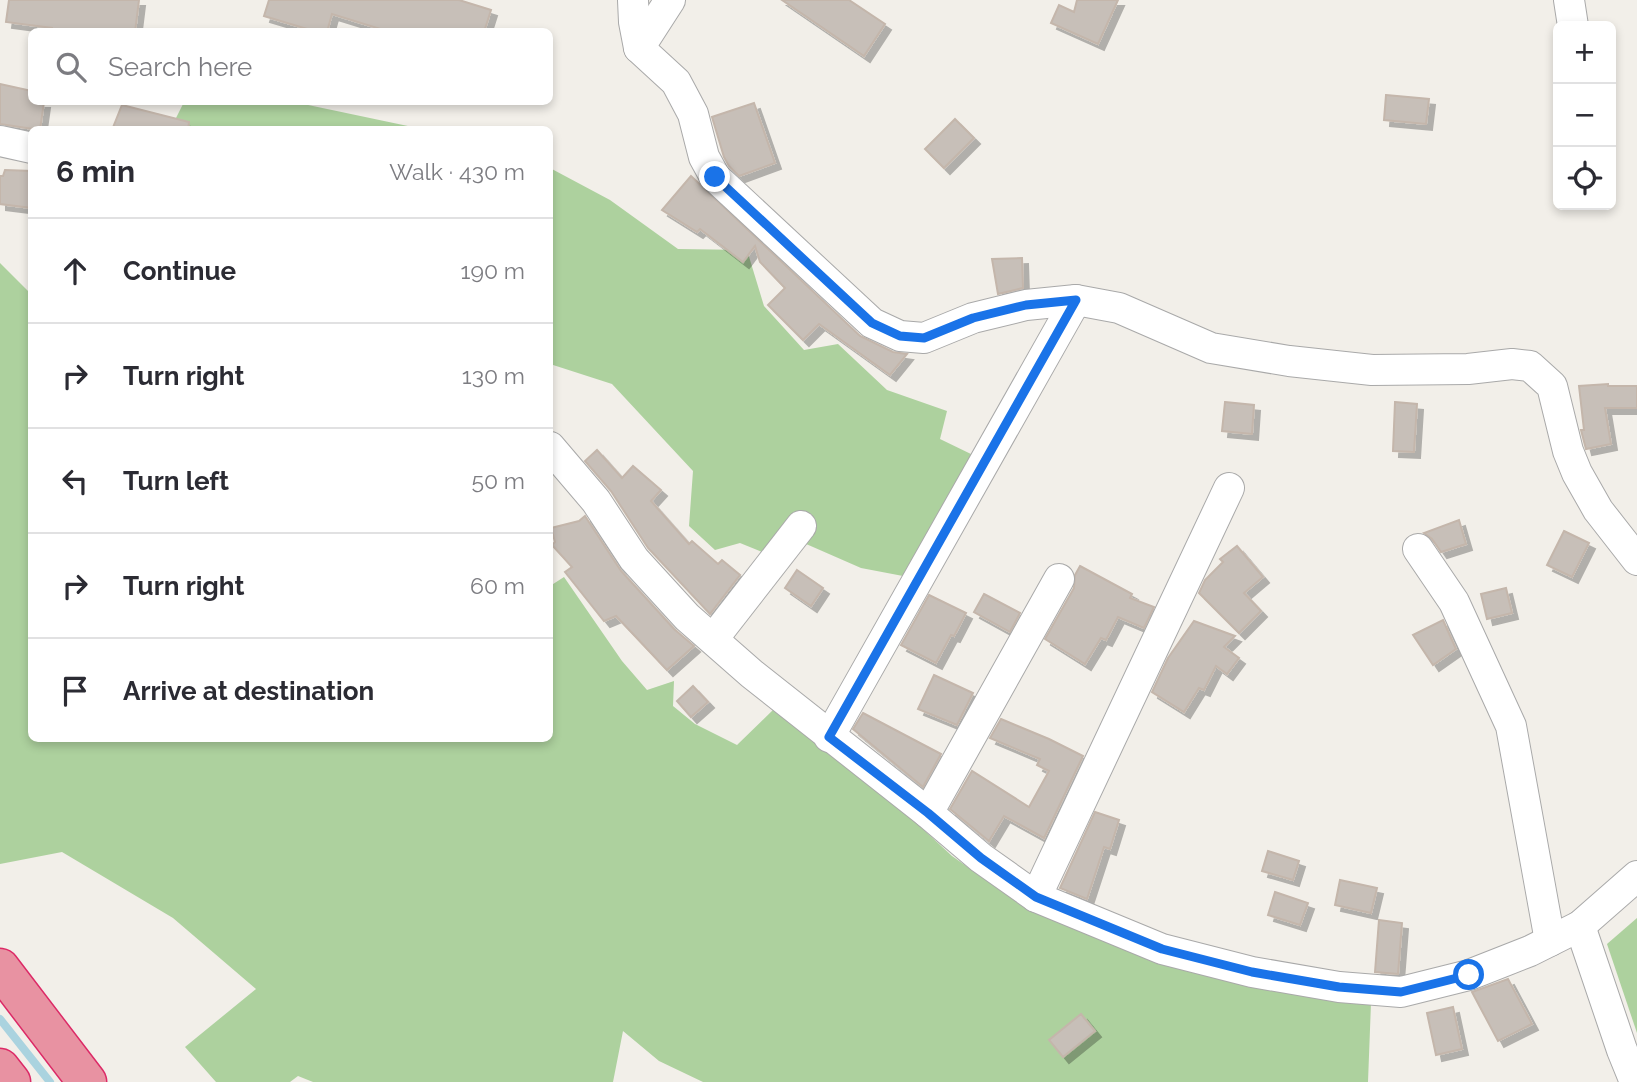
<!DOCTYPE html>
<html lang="en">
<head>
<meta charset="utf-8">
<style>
  body { margin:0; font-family:Raleway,sans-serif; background:#f2f2f3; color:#2b2b33 }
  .controls { position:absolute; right:21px; top:21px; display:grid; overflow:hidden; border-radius:10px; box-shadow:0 4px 10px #0003 }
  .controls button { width:63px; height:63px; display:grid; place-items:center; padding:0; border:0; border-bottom:2px solid #e1e1e2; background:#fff; color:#2b2b33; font:35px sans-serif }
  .stop { position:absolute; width:21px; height:21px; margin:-16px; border:5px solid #1a73e8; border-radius:50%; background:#fff }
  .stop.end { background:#1a73e8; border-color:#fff; box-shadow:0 2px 7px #0008 }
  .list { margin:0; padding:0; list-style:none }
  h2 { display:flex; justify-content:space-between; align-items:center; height:91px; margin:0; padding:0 28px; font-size:30px }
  h2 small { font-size:23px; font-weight:400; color:#7c7c81 }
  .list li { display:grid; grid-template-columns:46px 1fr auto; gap:21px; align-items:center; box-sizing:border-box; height:105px; padding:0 28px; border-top:2px solid #e1e1e2 }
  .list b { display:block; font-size:26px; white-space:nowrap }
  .list em { font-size:23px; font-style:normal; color:#7c7c81 }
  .icon { flex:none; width:38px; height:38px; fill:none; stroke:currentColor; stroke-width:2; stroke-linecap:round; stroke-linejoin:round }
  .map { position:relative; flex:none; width:1637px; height:1082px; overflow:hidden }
  .search { position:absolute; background:#fff; box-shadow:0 4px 10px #0003; left:28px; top:28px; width:525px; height:77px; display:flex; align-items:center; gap:18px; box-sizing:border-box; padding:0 24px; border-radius:10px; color:#7c7c81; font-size:26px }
  .panel { position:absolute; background:#fff; box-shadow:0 4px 10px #0003; left:28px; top:126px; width:525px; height:616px; border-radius:10px }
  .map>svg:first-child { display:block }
</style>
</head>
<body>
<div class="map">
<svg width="1637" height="1082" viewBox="0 0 1637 1082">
  <defs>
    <filter id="shadow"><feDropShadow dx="6" dy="6" stdDeviation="0" flood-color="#0004"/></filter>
  </defs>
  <rect width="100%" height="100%" fill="#f2efe9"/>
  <g fill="#add19e">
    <polygon points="184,102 294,102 422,129 170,130"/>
    <polygon points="550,168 610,200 678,249 747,250 764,306 804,350 838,344 887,390 947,411 940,439 973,455 903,576 861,568 797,540 779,559 740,543 715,550 689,526 693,471 612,384 550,364"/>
    <polygon points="0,263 31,294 32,738 550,738 550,586 564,577 622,661 647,690 674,681 673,706 695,724 737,745 775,708 885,794 952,856 1027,909 1168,961 1371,1003 1368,1082 703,1082 659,1061 623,1031 613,1082 313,1082 298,1076 290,1082 216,1082 185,1047 256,989 173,918 62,852 0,864"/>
    <polygon points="1637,918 1637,1033 1607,944"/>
  </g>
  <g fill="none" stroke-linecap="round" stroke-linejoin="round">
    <polyline stroke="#aad3df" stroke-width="8" points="0,1019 50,1082"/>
  </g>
  <g fill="#c7bfb8" stroke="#c4b6ab" stroke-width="2" filter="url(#shadow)">
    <polygon points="9,0 139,0 135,32 52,32 52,28 6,22"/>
    <polygon points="269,0 459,0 491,10 484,32 390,32 332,14 327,32 317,32 264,16"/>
    <polygon points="782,0 849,0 885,24 864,56"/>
    <polygon points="1077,0 1118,0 1098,44 1051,23 1059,5 1074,12"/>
    <polygon points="0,84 32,91 32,102 44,102 40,130 0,124"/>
    <polygon points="1386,95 1429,99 1426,124 1384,120"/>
    <polygon points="754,103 775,163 739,176 729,166 724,157 712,117"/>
    <polygon points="122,105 189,122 188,130 112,130"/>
    <polygon points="955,119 974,138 944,168 925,149"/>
    <polygon points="5,170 32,171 32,208 0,204 0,176 3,176"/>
    <polygon points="691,176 860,336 893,352 907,354 890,375 819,324 803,340 768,305 785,288 760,262 755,246 743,262 700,229 697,232 662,210"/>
    <polygon points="1022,258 1023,288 998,294 992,259"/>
    <polygon points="1608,384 1608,386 1637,386 1637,408 1605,408 1611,444 1586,449 1581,430 1584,430 1579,386"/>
    <polygon points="1225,402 1254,405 1252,434 1222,431"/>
    <polygon points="1395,402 1417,404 1414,452 1393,451"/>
    <polygon points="597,450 622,478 633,466 661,490 651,501 689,544 692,541 718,564 722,560 740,575 710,614 648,548 611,491 585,461"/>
    <polygon points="585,516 621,571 674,629 694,646 667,670 616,616 604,621 565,572 572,567 552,545 555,542 551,528 579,521"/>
    <polygon points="1459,520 1466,544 1441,552 1432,539 1424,533"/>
    <polygon points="1564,531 1589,543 1572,577 1547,565"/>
    <polygon points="1237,546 1263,577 1244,593 1261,611 1239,633 1199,593 1205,580 1223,562 1220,559"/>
    <polygon points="1080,566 1132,594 1130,598 1154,607 1144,628 1118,617 1106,640 1101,638 1085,664 1045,639 1074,588 1075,575"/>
    <polygon points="797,570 823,588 811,606 785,588"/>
    <polygon points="1506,588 1512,613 1487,619 1481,594"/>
    <polygon points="984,594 1020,613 1010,632 974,612"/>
    <polygon points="929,595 966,613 954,636 951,635 936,663 901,645"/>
    <polygon points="1443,620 1456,649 1433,665 1413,635"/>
    <polygon points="1194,621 1235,636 1224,647 1239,658 1227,674 1216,666 1204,690 1199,688 1184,712 1152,692 1168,658"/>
    <polygon points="934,675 973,693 957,725 918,709"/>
    <polygon points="693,686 708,702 691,717 677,701"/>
    <polygon points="863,713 941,754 923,787 853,729"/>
    <polygon points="1001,719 1049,739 1083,756 1044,838 1004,816 989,841 950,809 972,771 1029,807 1049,771 1037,765 1040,759 990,738"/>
    <polygon points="1095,812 1119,820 1110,849 1104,847 1087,899 1060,888"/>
    <polygon points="1268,851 1299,861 1293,880 1262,871"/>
    <polygon points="1340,880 1377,888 1371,913 1335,905"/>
    <polygon points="1275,892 1308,903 1300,925 1268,915"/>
    <polygon points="1379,920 1402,923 1398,974 1375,972"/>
    <polygon points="1508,979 1532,1024 1498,1041 1472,992"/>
    <polygon points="1453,1007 1462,1049 1436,1055 1427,1013"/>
    <polygon points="1081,1014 1095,1031 1063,1057 1049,1040"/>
  </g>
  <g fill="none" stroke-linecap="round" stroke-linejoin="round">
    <g stroke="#a9a9a9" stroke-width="32">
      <g id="minor">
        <polyline points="633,0 634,22 639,48 676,82 693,114 704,157 715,177 872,323 900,336 924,338 973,318 1026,305 1076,300 1119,308 1211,348 1289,361 1372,370 1468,369 1512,364 1530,366 1552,386 1568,451 1577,473 1598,510 1637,560"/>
        <polyline points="1569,0 1573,26"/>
        <polyline points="639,48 670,0"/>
        <polyline points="0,141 32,148"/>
        <polyline points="550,447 596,501 634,559 687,617 752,674 928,813 981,858 1036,897 1162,949 1252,972 1339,987 1401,992 1469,975 1530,951 1580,926 1637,876"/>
        <polyline points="1418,549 1454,602 1511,726 1550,941"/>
        <polyline points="713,639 801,526"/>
        <polyline points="829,737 1076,300"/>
        <polyline points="928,813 1059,579"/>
        <polyline points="1036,897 1229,488"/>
        <polyline points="1580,926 1622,1050 1635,1082"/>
      </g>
    </g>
    <g stroke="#dc2a67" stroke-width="41">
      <g id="highway">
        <polyline points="0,968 87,1082"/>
        <polyline points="0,1068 11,1082"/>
      </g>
    </g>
    <use href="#minor" stroke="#fff" stroke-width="30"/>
    <use href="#highway" stroke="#e892a2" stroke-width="38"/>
  </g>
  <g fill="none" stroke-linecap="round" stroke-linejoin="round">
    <polyline stroke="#1a73e8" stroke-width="9" points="715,177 872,323 900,336 924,338 973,318 1026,305 1076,300 829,737 928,813 981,858 1036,897 1162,949 1252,972 1339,987 1401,992 1469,975"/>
  </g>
</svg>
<div class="controls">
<button>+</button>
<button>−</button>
<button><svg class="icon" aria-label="locate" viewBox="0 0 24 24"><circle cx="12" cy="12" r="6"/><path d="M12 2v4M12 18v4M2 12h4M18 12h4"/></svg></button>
</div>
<div class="stop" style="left:1469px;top:975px"></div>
<div class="stop end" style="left:715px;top:177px"></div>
<div class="search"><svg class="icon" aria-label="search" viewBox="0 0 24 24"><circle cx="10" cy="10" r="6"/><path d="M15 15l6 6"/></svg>Search here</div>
<section class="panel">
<h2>6 min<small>Walk · 430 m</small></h2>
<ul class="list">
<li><svg class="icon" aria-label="ahead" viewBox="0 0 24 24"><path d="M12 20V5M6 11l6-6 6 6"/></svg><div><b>Continue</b></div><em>190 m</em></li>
<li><svg class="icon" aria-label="right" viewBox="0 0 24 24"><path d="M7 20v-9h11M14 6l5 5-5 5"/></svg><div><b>Turn right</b></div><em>130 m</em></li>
<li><svg class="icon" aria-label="left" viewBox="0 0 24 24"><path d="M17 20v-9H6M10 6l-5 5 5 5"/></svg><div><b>Turn left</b></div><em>50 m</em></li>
<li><svg class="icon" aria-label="right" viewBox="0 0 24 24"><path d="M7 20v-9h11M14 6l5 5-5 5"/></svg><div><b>Turn right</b></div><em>60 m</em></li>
<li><svg class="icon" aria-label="arrive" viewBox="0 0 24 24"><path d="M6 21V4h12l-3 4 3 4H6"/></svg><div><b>Arrive at destination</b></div></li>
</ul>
</section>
</div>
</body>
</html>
